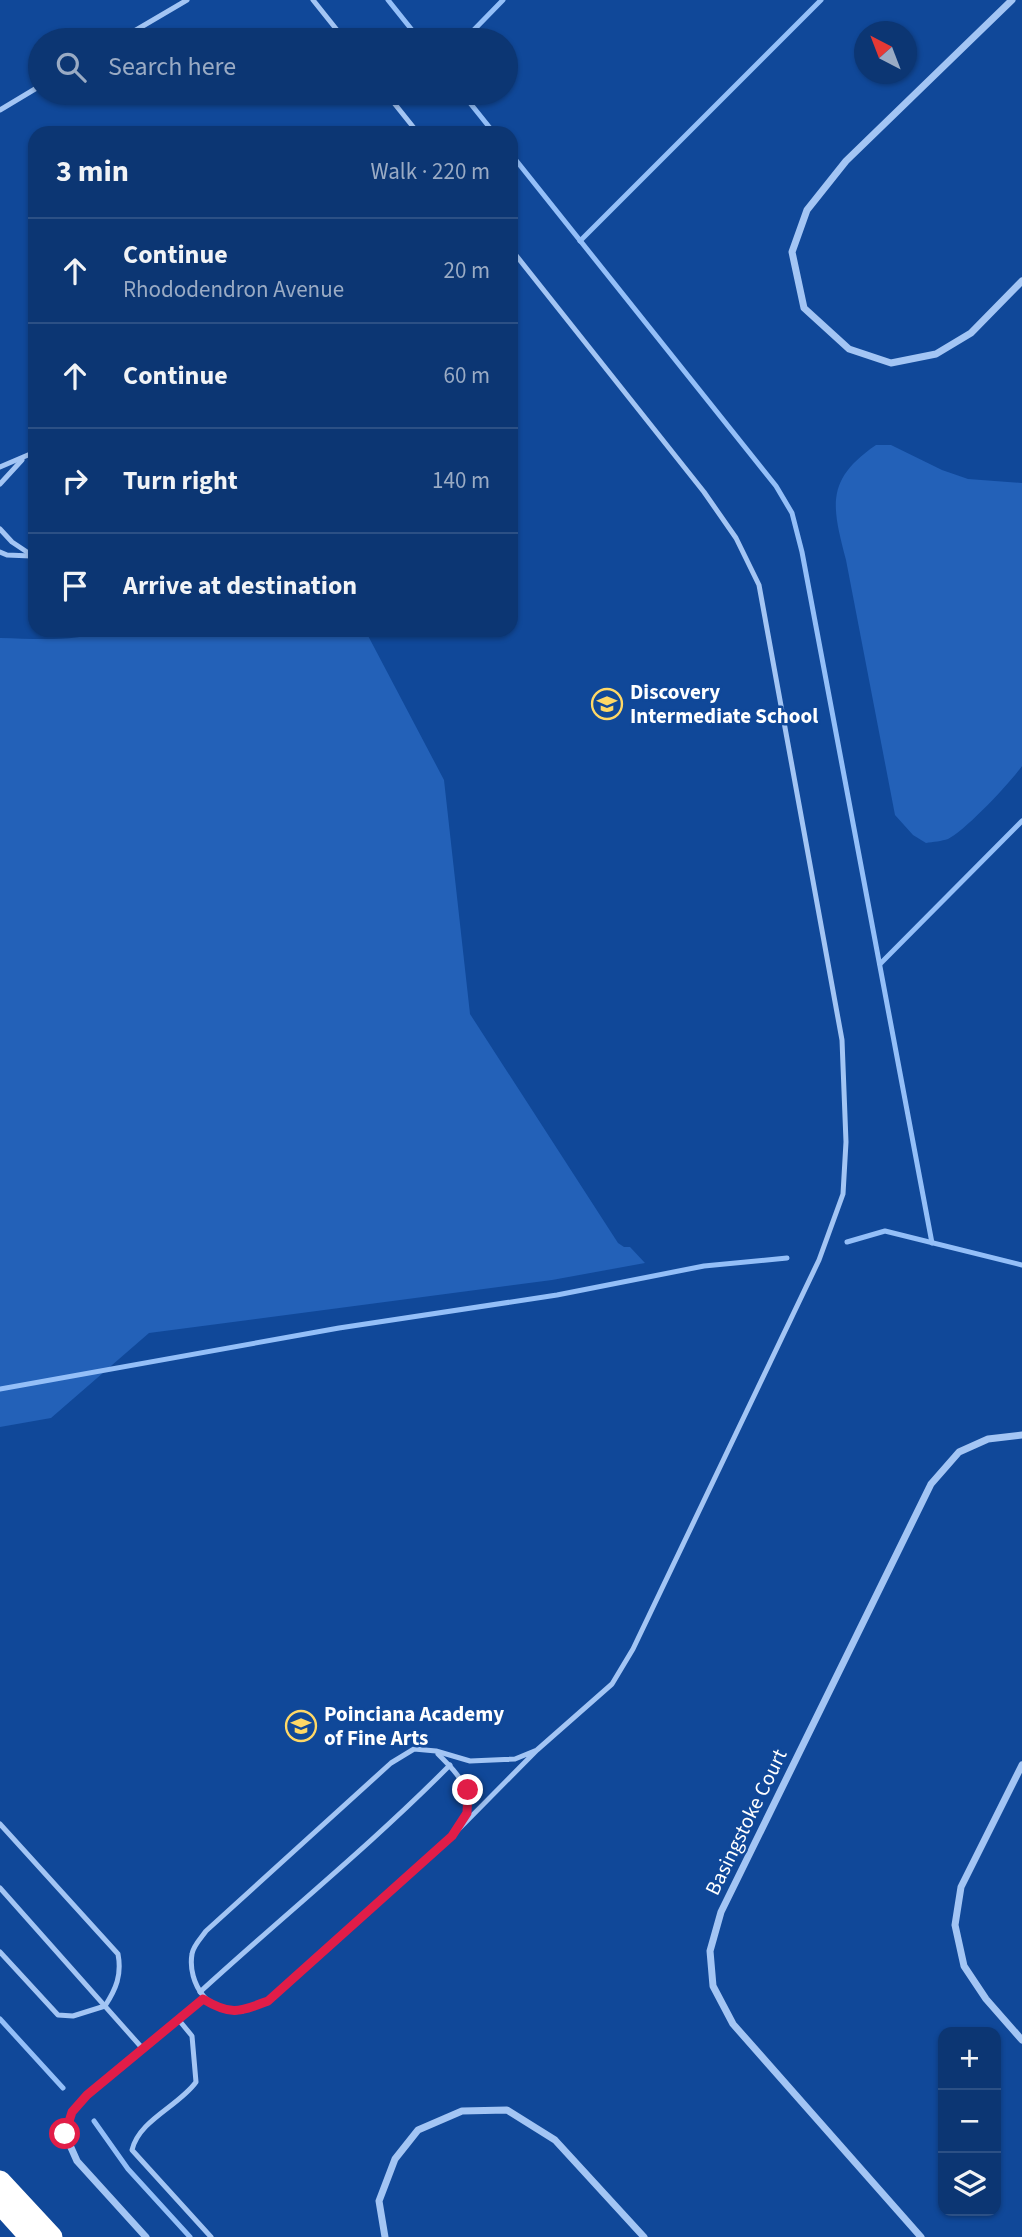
<!DOCTYPE html>
<html lang="en">
<head>
<meta charset="utf-8">
<style>
  body { margin:0; font-family:"Source Sans 3",sans-serif; background:#153e78; color:#f1f3f6 }
  .controls { position:absolute; right:21px; bottom:21px; display:grid; overflow:hidden; border-radius:14px; box-shadow:0 2px 5px #0004 }
  .controls button { width:63px; height:63px; display:grid; place-items:center; padding:0; border:0; border-bottom:2px solid #2c5085; background:#0c3673; color:#f1f3f6; font:35px sans-serif }
  .compass { position:absolute; left:854px; top:21px; width:63px; height:63px; border-radius:50%; background:#0c3673; box-shadow:0 2px 5px #0004; rotate:318deg }
  .stop { position:absolute; width:21px; height:21px; margin:-16px; border:5px solid #e11d48; border-radius:50%; background:#fff }
  .stop.end { background:#e11d48; border-color:#fff; box-shadow:0 2px 7px #0008 }
  .list { margin:0; padding:0; list-style:none }
  h2 { display:flex; justify-content:space-between; align-items:center; height:91px; margin:0; padding:0 28px; font-size:30px }
  h2 small { font-size:23px; font-weight:400; color:#9aabc4 }
  .list li { display:grid; grid-template-columns:46px 1fr auto; gap:21px; align-items:center; box-sizing:border-box; height:105px; padding:0 28px; border-top:2px solid #2c5085 }
  .list b { display:block; font-size:26px; white-space:nowrap }
  .list p { margin:0; font-size:23px; white-space:nowrap; color:#9aabc4 }
  .list em { font-size:23px; font-style:normal; color:#9aabc4 }
  .icon { flex:none; width:38px; height:38px; fill:none; stroke:currentColor; stroke-width:2; stroke-linecap:round; stroke-linejoin:round }
  .map { position:relative; flex:none; width:1022px; height:2237px; overflow:hidden }
  .search { position:absolute; background:#0c3673; box-shadow:0 2px 5px #0004; left:28px; top:28px; width:490px; height:77px; display:flex; align-items:center; gap:18px; box-sizing:border-box; padding:0 24px; border-radius:38px; color:#9aabc4; font-size:26px }
  .panel { position:absolute; background:#0c3673; box-shadow:0 2px 5px #0004; left:28px; top:126px; width:490px; height:511px; border-radius:21px }
  .map>svg:first-child { display:block }
</style>
</head>
<body>
<div class="map">
<svg width="1022" height="2237" viewBox="0 0 1022 2237">
  <rect width="100%" height="100%" fill="#104899"/>
  <g fill="#2361b8">
    <path d="M876,445H891L942,470L968,479L1022,483V766C1011,782 964,832 948,839C942,841 933,842 926,843L913,835L895,815L846,560C832,506 825,480 876,445Z"/>
    <path d="M111,630H365L444,780L470,1014L618,1243L624,1247H630L645,1263L552,1280L149,1333L51,1418L0,1427V638C38,639 75,642 111,630Z"/>
  </g>
  <g fill="none" stroke-linecap="round" stroke-linejoin="round">
    <g stroke="#94bff8" stroke-width="5">
      <polyline points="388,0 420,40"/>
      <polyline points="464,40 503,0"/>
      <polyline points="462,93 494,133"/>
      <polyline points="511,154 776,486 792,513 802,552 932,1243"/>
      <polyline points="580,241 821,0"/>
      <polyline points="880,964 1022,821"/>
      <polyline points="847,1242 885,1231 1022,1265"/>
      <polyline points="0,1389 339,1328 557,1295 704,1266 787,1258"/>
      <polyline points="0,2019 63,2088"/>
      <polyline points="94,2121 128,2169 190,2237"/>
    </g>
    <g stroke="#a3c5f4" stroke-width="5">
      <polyline points="313,0 345,40"/>
      <polyline points="119,40 187,0"/>
      <polyline points="386,93 418,133"/>
      <polyline points="0,110 40,86"/>
      <path d="M511,249L704,492L736,538L759,585L842,1040L846,1142L843,1194L819,1260L633,1649L612,1684L537,1750L452,1836L268,2001C259,2004 250,2009 242,2011C210,2017 187,1983 192,1954C193,1946 201,1938 206,1931L391,1763L414,1749L436,1751L470,1761L515,1759L537,1750"/>
      <polyline points="0,467 35,452"/>
      <polyline points="0,484 22,460"/>
      <polyline points="0,529 12,542 33,556"/>
      <polyline points="0,552 7,555 31,556"/>
      <path d="M438,1754C460,1776 479,1795 459,1825"/>
      <path d="M0,1824L118,1954C122,1975 116,1989 105,2006L73,2016L58,2015L0,1952"/>
      <polyline points="0,1888 143,2049"/>
      <path d="M200,1992C283,1916 371,1845 450,1765"/>
      <path d="M178,2019L192,2036L196,2082C179,2106 139,2120 132,2150L211,2237"/>
      <polyline points="87,2095 203,1999"/>
    </g>
    <g stroke="#a3c5f4" stroke-width="7">
      <polyline points="1012,0 846,161 807,210 792,252 804,308 849,349 891,363 936,354 971,333 1022,281"/>
      <polyline points="1022,1765 961,1887 955,1925 964,1966 986,1999 1022,2040"/>
      <polyline points="87,2095 72,2112 65,2134 77,2161 146,2237"/>
      <polyline points="385,2237 379,2201 395,2159 418,2130 462,2111 507,2110 555,2140 644,2237"/>
      <polyline points="921,2237 733,2024 713,1986 710,1951 721,1912 931,1484 959,1452 988,1439 1022,1435"/>
    </g>
    <g stroke="#fff" stroke-width="21">
      <polyline points="0,2181 52,2237"/>
      <polyline points="0,2204 30,2237"/>
    </g>
  </g>
  <g fill="none" stroke-linecap="round" stroke-linejoin="round">
    <path stroke="#e11d48" stroke-width="9" d="M65,2134L72,2112L87,2095L203,1999C231,2016 239,2012 268,2001L452,1836L467,1813L468,1790"/>
  </g>
  <defs>
    <g id="school-ring" transform="scale(1.575)"><circle r="9.5" fill="#104899" stroke="#ffd866" stroke-width="1.5"/><path d="M0-5L7-2L0 1L-7-2ZM-4 1L0 2.5L4 1V4Q0 6-4 4Z" fill="#ffd866"/></g>
  </defs>
  <g fill-rule="evenodd">
    <use href="#school-ring" x="607" y="704"/>
    <use href="#school-ring" x="301" y="1726"/>
  </g>
  <g text-anchor="middle" stroke-width="5" stroke-linejoin="round" paint-order="stroke">
    <g font-size="21" font-weight="bold" fill="#fff" stroke="#104899" text-anchor="start">
      <text x="630" y="699">Discovery<tspan x="630" dy="24">Intermediate School</tspan></text>
      <text x="324" y="1721">Poinciana Academy<tspan x="324" dy="24">of Fine Arts</tspan></text>
    </g>
    <g font-size="21" fill="#fff" stroke="#104899">
      <text transform="translate(746 1822) rotate(-64)" y="7">Basingstoke Court</text>
    </g>
  </g>
</svg>
<div class="controls">
<button>+</button>
<button>−</button>
<button><svg class="icon" aria-label="layers" viewBox="0 0 24 24"><path d="M12 4l9 5-9 5-9-5zM3 14l9 5 9-5"/></svg></button>
</div>
<svg class="compass" viewBox="-18 -18 36 36"><path d="M0-13l5 13h-10z" fill="#e53935"/><path d="M0 13l5-13h-10z" fill="#9aabc4"/></svg>
<div class="stop" style="left:65px;top:2134px"></div>
<div class="stop end" style="left:468px;top:1790px"></div>
<div class="search"><svg class="icon" aria-label="search" viewBox="0 0 24 24"><circle cx="10" cy="10" r="6"/><path d="M15 15l6 6"/></svg>Search here</div>
<section class="panel">
<h2>3 min<small>Walk · 220 m</small></h2>
<ul class="list">
<li><svg class="icon" aria-label="ahead" viewBox="0 0 24 24"><path d="M12 20V5M6 11l6-6 6 6"/></svg><div><b>Continue</b><p>Rhododendron Avenue</p></div><em>20 m</em></li>
<li><svg class="icon" aria-label="ahead" viewBox="0 0 24 24"><path d="M12 20V5M6 11l6-6 6 6"/></svg><div><b>Continue</b></div><em>60 m</em></li>
<li><svg class="icon" aria-label="right" viewBox="0 0 24 24"><path d="M7 20v-9h11M14 6l5 5-5 5"/></svg><div><b>Turn right</b></div><em>140 m</em></li>
<li><svg class="icon" aria-label="arrive" viewBox="0 0 24 24"><path d="M6 21V4h12l-3 4 3 4H6"/></svg><div><b>Arrive at destination</b></div></li>
</ul>
</section>
</div>
</body>
</html>
